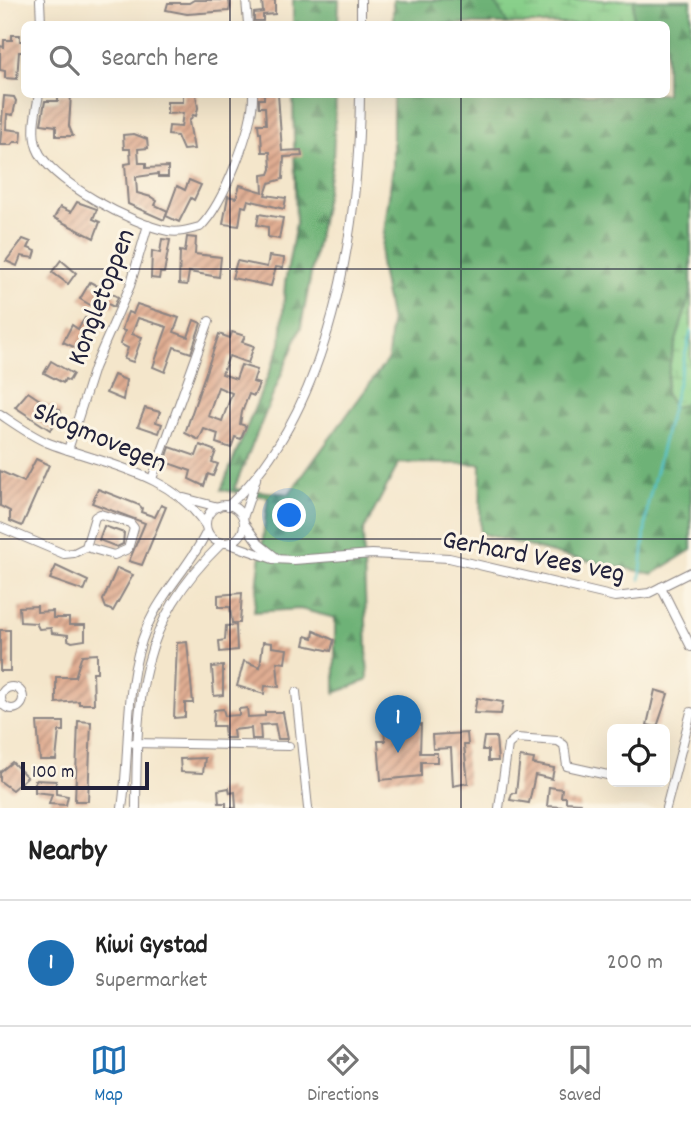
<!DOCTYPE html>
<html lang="en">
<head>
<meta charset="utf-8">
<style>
  body { margin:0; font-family:Dekko,sans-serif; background:#f2f2f2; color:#222 }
  .controls { position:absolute; right:21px; bottom:21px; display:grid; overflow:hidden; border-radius:10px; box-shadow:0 7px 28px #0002 }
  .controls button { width:63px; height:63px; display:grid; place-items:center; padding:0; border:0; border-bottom:2px solid #e0e0e0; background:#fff; color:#222; font:35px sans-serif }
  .scale { position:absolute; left:21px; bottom:18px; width:128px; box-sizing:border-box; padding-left:7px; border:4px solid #22223b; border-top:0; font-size:19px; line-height:24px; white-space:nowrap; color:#22223b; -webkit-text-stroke:5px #fcf5e5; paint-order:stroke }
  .you { position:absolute; left:290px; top:516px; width:24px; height:24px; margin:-18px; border:5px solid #fff; border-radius:50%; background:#1a73e8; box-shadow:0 0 0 10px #1a73e833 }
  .badge { display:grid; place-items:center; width:46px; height:46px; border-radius:50%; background:#1f6fb2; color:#fff; font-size:23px; font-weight:700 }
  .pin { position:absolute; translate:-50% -58px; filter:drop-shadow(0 2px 4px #0008) }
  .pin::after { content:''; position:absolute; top:37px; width:24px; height:21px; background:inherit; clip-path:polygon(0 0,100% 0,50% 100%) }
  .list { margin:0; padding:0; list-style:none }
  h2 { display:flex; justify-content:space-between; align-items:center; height:91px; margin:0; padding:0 28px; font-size:30px }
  h2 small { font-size:23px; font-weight:400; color:#767676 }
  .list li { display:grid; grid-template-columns:46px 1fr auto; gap:21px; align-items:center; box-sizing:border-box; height:126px; padding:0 28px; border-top:2px solid #e0e0e0 }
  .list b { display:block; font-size:26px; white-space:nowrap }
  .list p { margin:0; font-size:23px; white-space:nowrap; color:#767676 }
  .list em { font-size:23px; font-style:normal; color:#767676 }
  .icon { flex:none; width:38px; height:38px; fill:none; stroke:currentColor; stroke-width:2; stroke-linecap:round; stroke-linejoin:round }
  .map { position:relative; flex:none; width:691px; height:808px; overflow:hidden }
  .search { position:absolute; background:#fff; box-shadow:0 7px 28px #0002; left:21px; right:21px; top:21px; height:77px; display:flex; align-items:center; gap:18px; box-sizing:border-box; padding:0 24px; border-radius:10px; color:#767676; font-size:26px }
  .sheet { height:217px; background:#fff }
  nav { display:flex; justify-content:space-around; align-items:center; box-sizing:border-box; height:98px; border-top:2px solid #e0e0e0; background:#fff; font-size:19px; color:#767676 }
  nav a { display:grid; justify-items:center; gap:4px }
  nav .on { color:#1f6fb2 }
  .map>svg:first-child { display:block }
</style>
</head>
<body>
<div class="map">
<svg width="691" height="808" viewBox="0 0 691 808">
  <defs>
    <pattern id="forest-firs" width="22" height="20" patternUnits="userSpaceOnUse" patternTransform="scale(1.75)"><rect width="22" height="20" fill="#6eb277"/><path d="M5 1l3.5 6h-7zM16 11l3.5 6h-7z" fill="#5a9063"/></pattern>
    <pattern id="wetland-marsh" width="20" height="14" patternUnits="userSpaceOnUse" patternTransform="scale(1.75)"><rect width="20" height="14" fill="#89d08b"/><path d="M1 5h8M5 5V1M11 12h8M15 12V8" fill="none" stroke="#76b279"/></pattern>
    <pattern id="building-hatch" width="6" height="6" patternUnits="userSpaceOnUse" patternTransform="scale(1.75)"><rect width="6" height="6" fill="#e0ad92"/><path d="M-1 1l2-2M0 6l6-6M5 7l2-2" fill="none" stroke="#b58c78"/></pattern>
  </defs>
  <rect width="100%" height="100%" fill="#fcf5e5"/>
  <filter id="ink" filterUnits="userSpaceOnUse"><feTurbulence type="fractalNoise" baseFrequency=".0143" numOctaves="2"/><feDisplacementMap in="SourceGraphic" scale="14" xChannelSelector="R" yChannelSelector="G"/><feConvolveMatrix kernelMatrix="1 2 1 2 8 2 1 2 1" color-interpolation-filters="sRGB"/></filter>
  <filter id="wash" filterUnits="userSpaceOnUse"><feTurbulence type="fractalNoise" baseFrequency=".00686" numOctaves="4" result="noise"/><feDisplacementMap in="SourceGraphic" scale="28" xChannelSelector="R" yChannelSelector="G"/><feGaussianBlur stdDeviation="1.57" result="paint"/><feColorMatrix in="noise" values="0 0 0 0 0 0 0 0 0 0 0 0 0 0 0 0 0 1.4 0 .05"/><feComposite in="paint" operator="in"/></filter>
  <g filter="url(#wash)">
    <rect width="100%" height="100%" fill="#f4e6cb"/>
    <g fill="url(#forest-firs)" stroke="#486a59" stroke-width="2">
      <polygon points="293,0 339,0 338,24 293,24"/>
      <polygon points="393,0 691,0 691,292 671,358 665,393 685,404 691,388 691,550 653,574 560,555 480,533 481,464 399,463 363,532 368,680 335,693 335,618 300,609 254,612 268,497 221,490 281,344 285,283 296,223 293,95 336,95 333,159 301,327 234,489 289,494 388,359 391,323 380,263 393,166 393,95 666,94 666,24 393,24"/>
    </g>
    <g fill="url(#wetland-marsh)" stroke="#567963" stroke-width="2">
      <polygon points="493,0 634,0 633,24 508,24"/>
      <polygon points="691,292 691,388 685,404 674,407 665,393 671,358"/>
    </g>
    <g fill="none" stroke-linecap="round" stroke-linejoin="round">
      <polyline stroke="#54c2ca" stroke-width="2.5" points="640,580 648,503 691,331"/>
    </g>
    <g id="blocks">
      <g fill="url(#building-hatch)" fill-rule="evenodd">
        <polygon points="194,0 229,0 230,7 229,11 187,14 166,10 168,3 189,3"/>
        <polygon points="262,0 275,0 275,14 263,15 263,21 254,21 254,13 263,12"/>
        <polygon points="12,35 20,35 20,41 24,41 23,52 19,52 17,79 5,78 5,71 0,70 0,46 4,47 4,40 12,40"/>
        <polygon points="71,94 69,126 73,136 56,136 56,126 41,124 45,101 58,101 58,95"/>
        <polygon points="183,94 196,94 198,108 196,116 193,115 189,122 194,149 183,150 177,136 168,135 169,126 181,127 183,113 167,114 167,102 183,102"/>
        <polygon points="264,94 278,94 282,151 301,150 302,156 284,157 283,179 269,183 265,195 286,198 284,209 248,200 246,207 242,206 239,226 223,224 228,196 236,198 240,185 263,192 262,175 269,174 271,169 270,152 262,152 261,133 259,133 258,124 266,124 265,107 259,107 259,99 264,99"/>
        <polygon points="4,96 14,97 16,101 13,115 7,114 6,129 22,131 21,142 14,142 11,145 0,145"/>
        <polygon points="134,134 147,139 148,148 138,149 139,163 146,163 146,168 168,167 168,177 158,177 158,174 136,177 137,193 151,197 157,201 155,205 168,211 164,220 128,204 125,164 131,163 130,149 124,149 123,135"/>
        <polygon points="189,180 201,185 194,200 191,198 179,222 166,216 177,186 185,190"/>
        <polygon points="77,202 97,209 93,219 100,222 94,238 54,218 60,207 71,212"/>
        <polygon points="259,214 283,218 279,239 268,237 268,227 257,225"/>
        <polygon points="187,237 196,238 195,254 221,257 219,277 189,272 187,285 179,284 180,251 185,252"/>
        <polygon points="23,239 31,242 28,248 36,251 34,258 21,256 17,266 6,261"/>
        <polygon points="162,239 170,240 164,273 160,273 159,279 151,278 152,251 160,253"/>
        <polygon points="269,256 284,258 283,268 276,267 271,286 232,278 237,261 267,267"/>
        <polygon points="61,260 76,273 68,284 52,272"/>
        <polygon points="90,282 118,297 114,307 98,299 92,306 80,299"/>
        <polygon points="137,304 179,318 174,332 188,337 194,320 201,323 191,353 174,347 165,372 153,367 167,327 138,318 132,334 142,337 133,362 124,359 128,348 120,344 125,331 122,330 124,323 128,312 133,314"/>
        <polygon points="85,318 94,321 78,349 63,342 72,325 78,329"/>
        <path d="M232,332L245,336L242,342L254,346L248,363L229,356L222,374L236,379L241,365L257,370L253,382L259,384L254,396L249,394L242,412L240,424L246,426L241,439L235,437L231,448L216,443L218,434L204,429L199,440L185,433L219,334L230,338ZM218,387L232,393L222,421L208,416Z"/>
        <polygon points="51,361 73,374 69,381 65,379 63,383 44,373"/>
        <polygon points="114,375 126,380 123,400 106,393"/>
        <polygon points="28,392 49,406 50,404 60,410 61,414 50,430 15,407"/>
        <polygon points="145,408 160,412 156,422 162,424 159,433 138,426"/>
        <polygon points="200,445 216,451 212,462 218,464 213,476 208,474 204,486 189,479 191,471 165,462 170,447 196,456"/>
        <polygon points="36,459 49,465 22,526 10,521 10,511 0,506 0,471 24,482"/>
        <polygon points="98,489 139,505 142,508 141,512 155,517 161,505 166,507 142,565 129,561 145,523 92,503"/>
        <polygon points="104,526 124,533 123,544 117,547 99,540"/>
        <polygon points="56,566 88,581 84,591 50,579"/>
        <polygon points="117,568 133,575 113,611 106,608 103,600"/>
        <polygon points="242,593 240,623 232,623 230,607 218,607 218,595"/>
        <polygon points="37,606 37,612 53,611 53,618 69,618 69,625 85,625 85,640 72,642 68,640 68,635 52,633 51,628 39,629 36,623 20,622 19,607"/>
        <polygon points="236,625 237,650 220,652 219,641 225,640 226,626"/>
        <rect x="0" y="630" width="10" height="41"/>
        <polygon points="314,631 334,640 331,651 304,645 306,636 313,638"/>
        <polygon points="187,642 193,703 185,703 185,717 174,718 177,643"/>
        <polygon points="263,642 272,643 272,647 287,649 285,663 277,662 279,687 265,686 264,694 237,686 244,661 260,667"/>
        <polygon points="97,654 97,672 93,672 94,704 79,704 79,701 56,703 56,677 75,677 82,655"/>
        <polygon points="223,666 223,695 214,696 212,667"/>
        <polygon points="655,690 668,694 657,727 647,725"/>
        <polygon points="477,698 503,702 501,714 474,713"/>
        <polygon points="247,708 248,717 265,716 265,712 283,712 288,739 278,739 275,724 260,725 261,739 252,739 251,728 233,730 234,738 225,738 224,726 213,726 214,710 223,709 225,716 239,715 239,709"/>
        <polygon points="78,721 91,722 88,801 75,801"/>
        <polygon points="37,722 64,722 64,731 59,731 56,760 40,760"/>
        <polygon points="421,724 420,753 437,753 437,762 421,762 421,776 381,780 378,741 385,741 384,726"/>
        <polygon points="467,733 468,745 464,745 468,783 453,786 451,748 433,749 432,735"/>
        <polygon points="484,737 496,737 498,761 488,761 488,750 482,750"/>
        <polygon points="520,757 534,759 533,764 554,768 552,779 535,775 529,803 510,800 512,793 516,793"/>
        <polygon points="205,758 203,773 181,772 180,759"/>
        <polygon points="12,762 27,777 12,790 0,781 0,772"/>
        <polygon points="35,780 56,781 56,794 68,796 66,805 49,804 52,794 35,792"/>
        <polygon points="549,787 562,789 561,797 566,797 566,802 580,803 580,808 547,806"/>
        <polygon points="229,788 230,793 235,792 236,808 226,808 226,803 219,803 218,790"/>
      </g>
    </g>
  </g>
  <g filter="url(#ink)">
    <use href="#blocks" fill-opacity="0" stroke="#8b8483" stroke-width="2"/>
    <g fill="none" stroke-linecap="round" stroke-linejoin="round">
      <g stroke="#8b8483" stroke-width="10">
        <g id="minor">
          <polyline points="40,0 41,24"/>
          <polyline points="246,0 248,24"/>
          <polyline points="361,24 361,0"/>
          <path d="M39,94C36,112 31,131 37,148C49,181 134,225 168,231C179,233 189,230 200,227C223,205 254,127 253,94"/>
          <path d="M0,414C15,424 30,435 46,442C104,465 170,471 206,526"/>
          <polyline points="68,450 94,368 130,286 148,225"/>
          <polyline points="152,479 209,321"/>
          <polyline points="184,498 218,507"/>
          <circle cx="225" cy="524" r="19"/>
          <path d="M228,506C331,412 359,228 360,94"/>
          <polyline points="243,518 256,479"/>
          <polyline points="244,523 259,544 278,559"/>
          <polyline points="0,527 64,554 74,553 86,547 114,555 128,549 134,528 130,523 100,514 95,517 86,547"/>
          <polyline points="227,543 273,559 294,560 372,554 449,558 615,597 649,593 691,572"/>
          <polyline points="661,587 691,647"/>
          <circle cx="12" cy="698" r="11"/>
          <polyline points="296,692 308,808"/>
          <polyline points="134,743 289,746"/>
          <path d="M122,808C131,748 123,684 147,627C162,592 191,565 207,531"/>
          <path d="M136,808C137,697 137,625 222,543"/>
          <polyline points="499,808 508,745 516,738 558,741 564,745 567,766 612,776"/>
          <polyline points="666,808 691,712"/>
        </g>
      </g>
      <use href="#minor" stroke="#fff" stroke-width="8"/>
    </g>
  </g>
  <path fill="none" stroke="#22223b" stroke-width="2" stroke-opacity="0.55" d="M230,0V24M461,0V24M230,94V808M461,94V808M0,269H691M0,539H691"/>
  <g text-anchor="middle" stroke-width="6" stroke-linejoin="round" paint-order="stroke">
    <g font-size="28" fill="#22223b" stroke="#fcf5e5">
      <text transform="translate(99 296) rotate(-69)" y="10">Kongletoppen</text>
      <text transform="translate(101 435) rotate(23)" y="10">Skogmovegen</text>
      <text transform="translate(534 554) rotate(11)" y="10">Gerhard Vees veg</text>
    </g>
  </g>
</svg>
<div class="controls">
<button><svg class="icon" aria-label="locate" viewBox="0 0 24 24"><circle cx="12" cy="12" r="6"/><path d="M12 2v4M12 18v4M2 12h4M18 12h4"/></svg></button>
</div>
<div class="scale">100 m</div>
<div class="you"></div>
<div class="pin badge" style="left:398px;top:753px">1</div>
<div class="search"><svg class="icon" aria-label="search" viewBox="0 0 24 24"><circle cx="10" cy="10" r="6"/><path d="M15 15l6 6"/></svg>Search here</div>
</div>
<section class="sheet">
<h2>Nearby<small></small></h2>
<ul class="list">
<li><span class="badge">1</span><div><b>Kiwi Gystad</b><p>Supermarket</p></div><em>200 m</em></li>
</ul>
</section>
<nav>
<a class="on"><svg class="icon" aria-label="map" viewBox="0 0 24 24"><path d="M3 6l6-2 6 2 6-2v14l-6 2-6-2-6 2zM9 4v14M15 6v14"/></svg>Map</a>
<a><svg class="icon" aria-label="directions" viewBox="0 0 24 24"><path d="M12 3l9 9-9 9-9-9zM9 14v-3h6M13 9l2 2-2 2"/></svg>Directions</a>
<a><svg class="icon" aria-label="saved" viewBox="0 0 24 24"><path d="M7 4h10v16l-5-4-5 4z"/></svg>Saved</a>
</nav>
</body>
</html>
